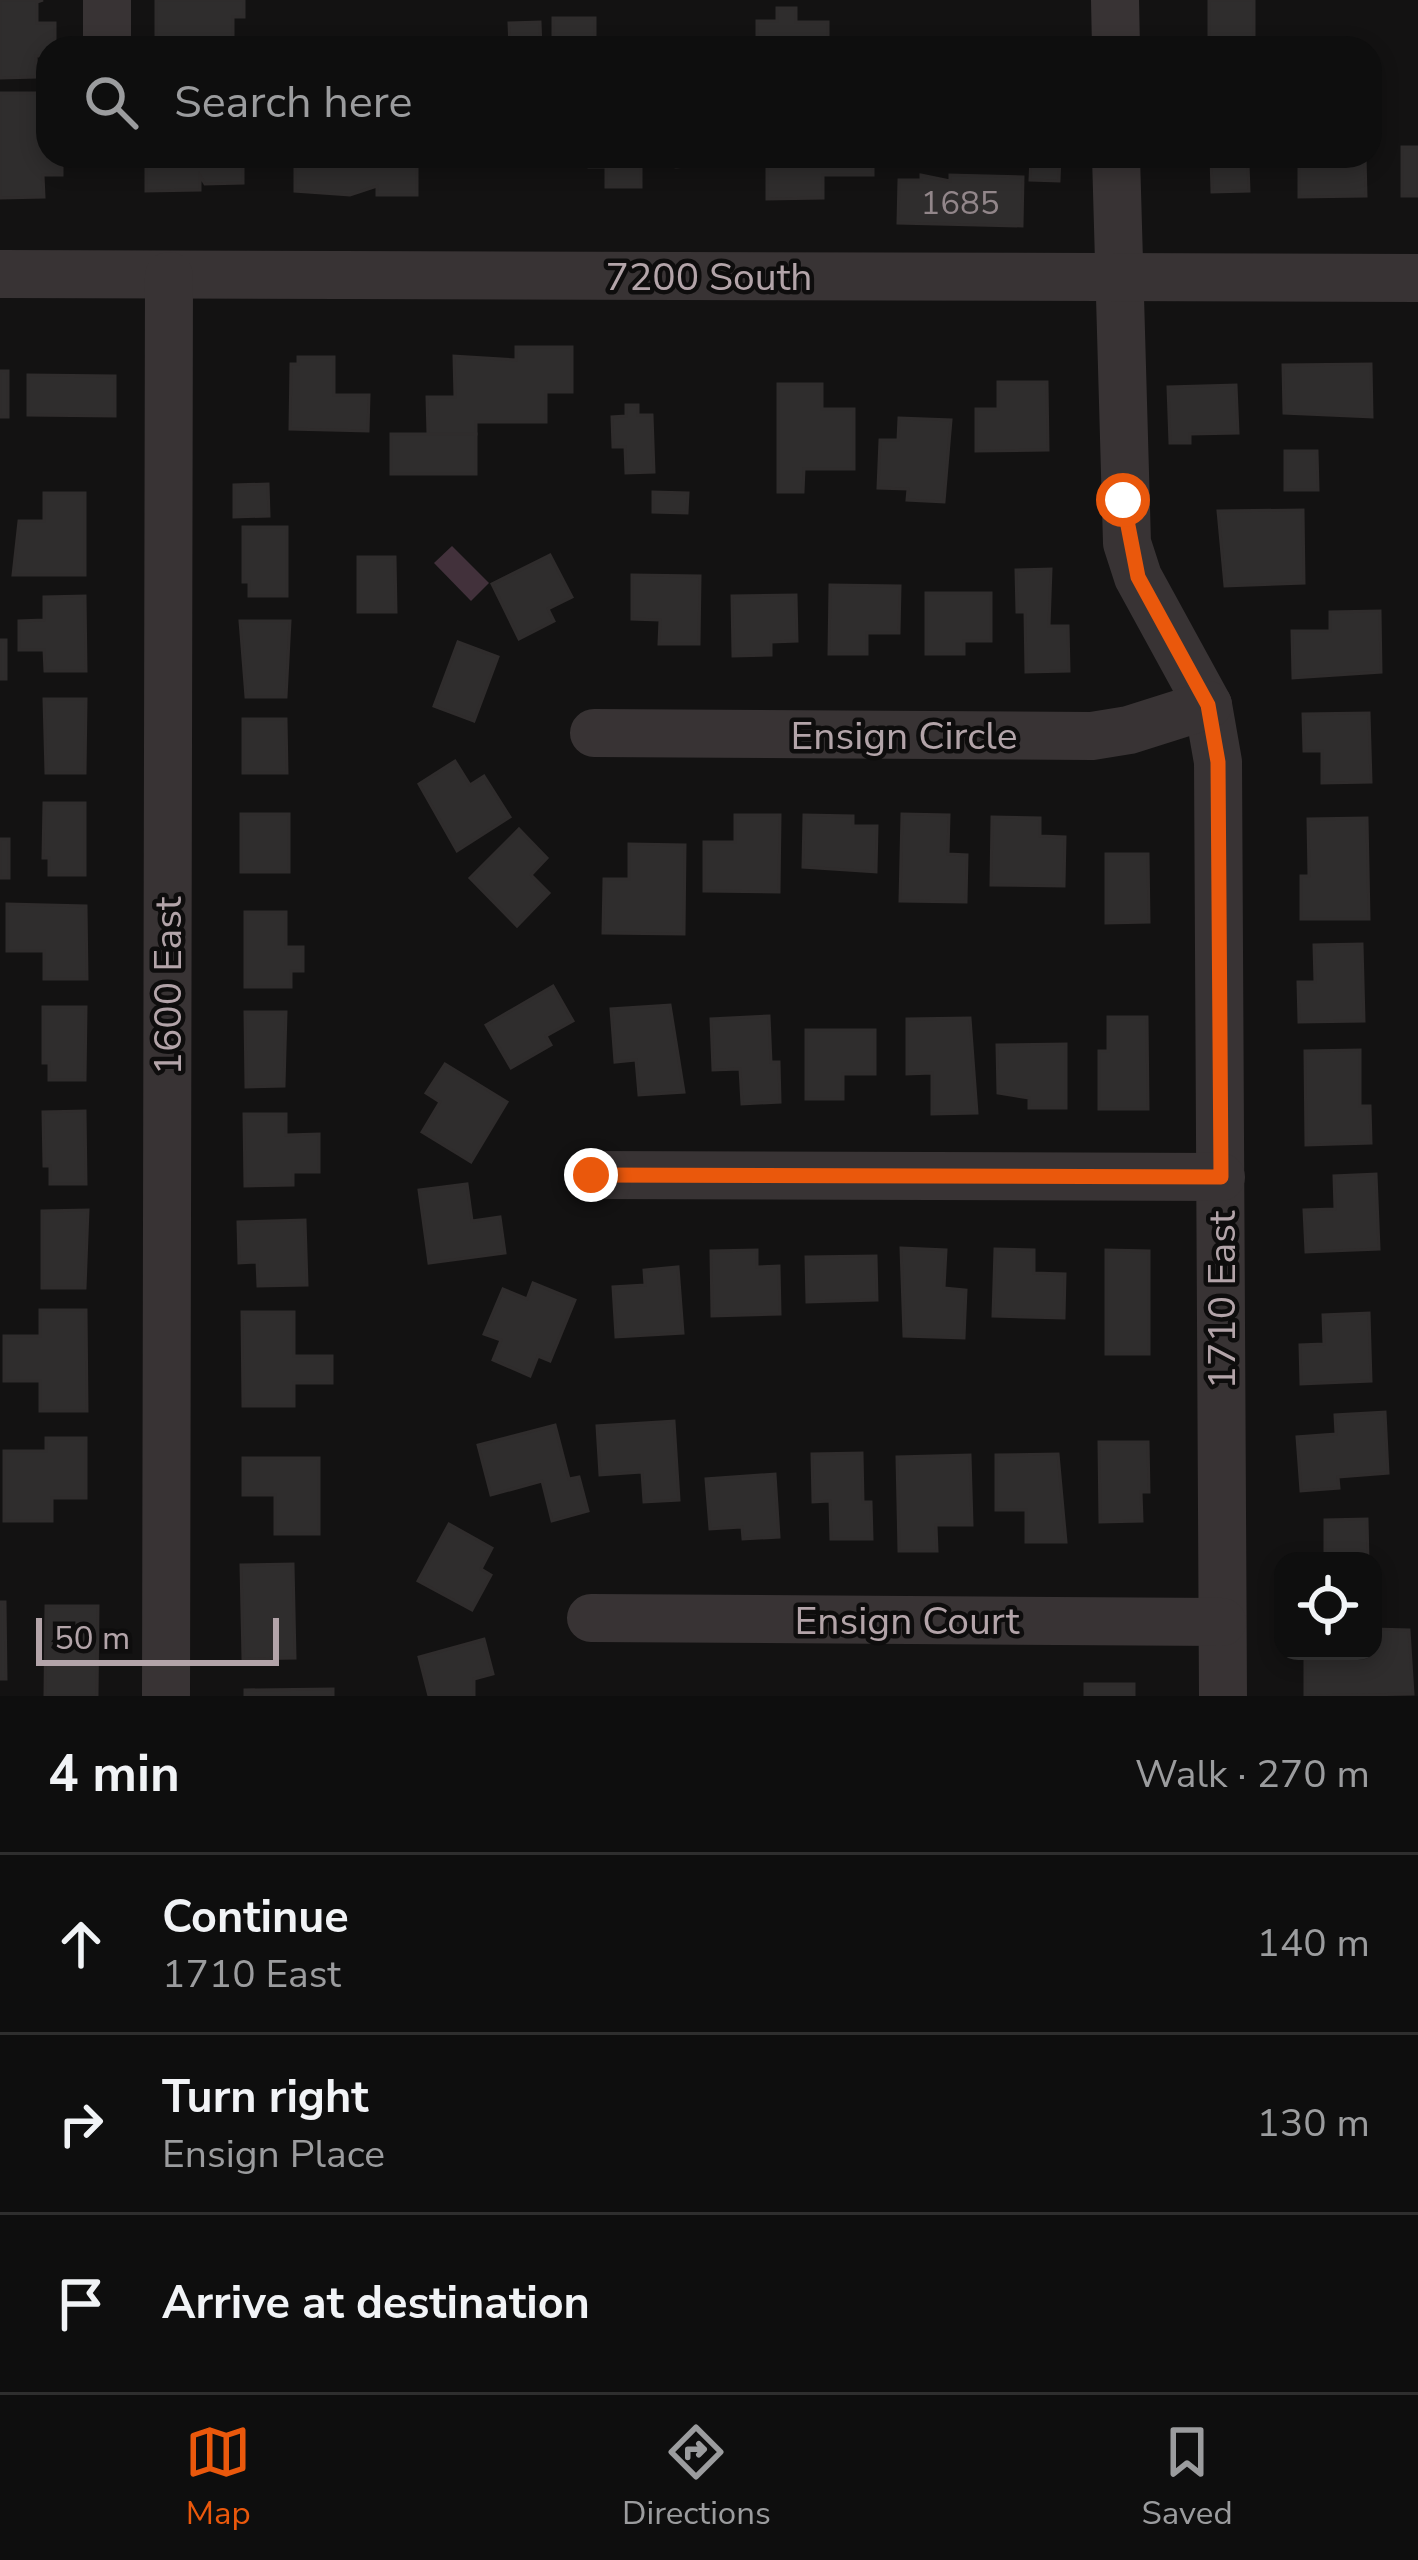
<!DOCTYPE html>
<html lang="en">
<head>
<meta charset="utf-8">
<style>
  body { margin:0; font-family:"Nunito Sans",sans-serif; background:#1c1c1c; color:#f1f3f6 }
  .controls { position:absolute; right:36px; bottom:36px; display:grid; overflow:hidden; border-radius:24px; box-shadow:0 6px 18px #0003 }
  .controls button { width:108px; height:108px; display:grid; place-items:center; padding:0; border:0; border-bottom:3px solid #2e2e2e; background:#0e0e0e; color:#f1f3f6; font:60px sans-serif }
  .scale { position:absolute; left:36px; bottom:30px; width:243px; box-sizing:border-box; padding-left:12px; border:6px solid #b3a4a9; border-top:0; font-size:33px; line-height:42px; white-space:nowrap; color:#b3a4a9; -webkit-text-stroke:9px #0e0d0d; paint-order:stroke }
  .stop { position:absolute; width:36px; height:36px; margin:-27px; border:9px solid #ea580c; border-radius:50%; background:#fff }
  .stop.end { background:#ea580c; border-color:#fff; box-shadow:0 3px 12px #0008 }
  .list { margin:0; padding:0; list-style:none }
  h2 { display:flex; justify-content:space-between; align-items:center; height:156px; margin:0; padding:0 48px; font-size:51px }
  h2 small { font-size:39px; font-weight:400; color:#9b9c9e }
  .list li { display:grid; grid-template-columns:78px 1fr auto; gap:36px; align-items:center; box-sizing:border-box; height:180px; padding:0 48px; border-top:3px solid #2e2e2e }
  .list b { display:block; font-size:45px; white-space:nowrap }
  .list p { margin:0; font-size:39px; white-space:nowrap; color:#9b9c9e }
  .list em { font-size:39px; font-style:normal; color:#9b9c9e }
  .icon { flex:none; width:66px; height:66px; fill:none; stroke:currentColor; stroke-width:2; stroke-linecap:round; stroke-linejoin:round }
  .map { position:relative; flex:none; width:1418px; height:1696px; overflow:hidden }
  .search { position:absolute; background:#0e0e0e; box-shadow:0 6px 18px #0003; left:36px; right:36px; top:36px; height:132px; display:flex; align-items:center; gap:30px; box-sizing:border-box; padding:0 42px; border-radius:36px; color:#9b9c9e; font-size:45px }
  .sheet { height:696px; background:#0e0e0e }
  nav { display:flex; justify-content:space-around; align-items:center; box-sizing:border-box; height:168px; border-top:3px solid #2e2e2e; background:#0e0e0e; font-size:33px; color:#9b9c9e }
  nav a { display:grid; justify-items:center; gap:6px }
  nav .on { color:#ea580c }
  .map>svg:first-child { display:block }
</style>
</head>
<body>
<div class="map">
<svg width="1418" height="1696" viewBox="0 0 1418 1696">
  <rect width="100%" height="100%" fill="#131212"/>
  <polygon fill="#42313b" points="452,546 489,583 471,601 434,563"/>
  <g fill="#2f2d2d" stroke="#2f2c2c" stroke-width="3">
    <polygon points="0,0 43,0 37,2 37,23 55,23 55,48 48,48 48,56 36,56 37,77 0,78"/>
    <polygon points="156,0 244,0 244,17 233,17 233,48 156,48"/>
    <rect x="1209" y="0" width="45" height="48"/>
    <polygon points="777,8 796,8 796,22 828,22 828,48 757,48 757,21 777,21"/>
    <rect x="553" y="18" width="42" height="30"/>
    <polygon points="540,22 541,48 510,48 509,23"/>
    <polygon points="397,38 397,48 304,48 304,39"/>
    <rect x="971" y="41" width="49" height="7"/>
    <polygon points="0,93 48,93 43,140 48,140 48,156 62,156 62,175 43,175 44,197 0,198"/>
    <rect x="1402" y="147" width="16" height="49"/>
    <polygon points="146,156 243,156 243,183 205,184 200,176 200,190 146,191"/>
    <polygon points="295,156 417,156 417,195 377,195 377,186 350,195 295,191"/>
    <polygon points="448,156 523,156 523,160 485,164 485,160"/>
    <polygon points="589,156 641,156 641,187 606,187 606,167 589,167"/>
    <polygon points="658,156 728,156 728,162 676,167 658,163"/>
    <polygon points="767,156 873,156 873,175 823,175 823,198 767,199"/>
    <polygon points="1031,156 1060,156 1059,181 1030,180"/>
    <polygon points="1211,156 1255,156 1255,164 1248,164 1249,191 1212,192"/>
    <polygon points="1299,156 1365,156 1366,196 1299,197"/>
    <polygon points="921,175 950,181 950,175 1023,177 1022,226 898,223 899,180 921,180"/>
    <polygon points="516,347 572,347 572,392 546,392 546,422 476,422 476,434 428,434 427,397 455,397 454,356 516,360"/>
    <polygon points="298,357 334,357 334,395 369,395 368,431 290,429 291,364 298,364"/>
    <polygon points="1371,364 1372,417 1284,413 1283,365"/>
    <rect x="0" y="371" width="8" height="46"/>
    <polygon points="28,375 115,376 115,416 28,415"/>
    <polygon points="998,382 1047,382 1048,450 976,451 976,409 998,409"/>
    <polygon points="778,384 822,384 822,409 854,409 854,469 804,469 803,492 778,492"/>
    <polygon points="1236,385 1238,433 1190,434 1190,443 1170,443 1168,387"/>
    <polygon points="626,405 638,405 638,415 652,415 654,472 626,473 625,447 613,447 612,417 626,416"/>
    <polygon points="899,418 951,420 944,502 907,500 908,489 878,488 880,440 898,440"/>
    <rect x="391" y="434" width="85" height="40"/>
    <polygon points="1285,451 1317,451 1318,490 1285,490"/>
    <polygon points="268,484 269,516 234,517 234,485"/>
    <polygon points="653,492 688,493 687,513 653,512"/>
    <polygon points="44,493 85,493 85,575 13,575 19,521 44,521"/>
    <polygon points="1303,510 1304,583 1225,586 1218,511"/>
    <polygon points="243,527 287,527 287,596 249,596 249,582 243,582"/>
    <polygon points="550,555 572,597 548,609 554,621 519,639 492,584"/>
    <polygon points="358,557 395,557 396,612 358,612"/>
    <polygon points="1051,569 1049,626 1068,626 1069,671 1026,672 1025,612 1017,612 1016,570"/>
    <polygon points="632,575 700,576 699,644 659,644 660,620 632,619"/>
    <polygon points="830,585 900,586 899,633 867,633 867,654 829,654"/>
    <polygon points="926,593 991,593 991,641 964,641 964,654 926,654"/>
    <polygon points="796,595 797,641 771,642 771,655 733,656 732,596"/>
    <polygon points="85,596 86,671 45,671 44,650 19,650 19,621 44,620 44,597"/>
    <polygon points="1380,611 1381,672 1293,678 1292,631 1330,631 1330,612"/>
    <polygon points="240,621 290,621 286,697 246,697"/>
    <rect x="0" y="640" width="6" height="39"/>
    <polygon points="458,642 498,657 474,721 434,706"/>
    <polygon points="44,699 86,699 85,773 46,773"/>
    <polygon points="1369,713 1371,782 1322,783 1322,751 1304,751 1303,714"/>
    <polygon points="243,719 286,719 287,773 243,773"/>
    <polygon points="455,761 470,785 484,776 510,817 457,851 419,784"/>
    <polygon points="44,803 85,803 85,875 49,875 49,858 43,858"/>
    <rect x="241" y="814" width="48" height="58"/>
    <polygon points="902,814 949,815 948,854 967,855 966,902 900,901"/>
    <polygon points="735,815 780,815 779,892 704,891 704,842 735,842"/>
    <polygon points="804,815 853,816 853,826 877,826 876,872 803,867"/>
    <polygon points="992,817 1040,818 1040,836 1065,837 1064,886 991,885"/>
    <polygon points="1367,818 1369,919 1301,919 1301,876 1309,876 1308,819"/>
    <polygon points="519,829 547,858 531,875 549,893 517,926 470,878"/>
    <rect x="0" y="839" width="9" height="39"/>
    <polygon points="629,844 685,845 684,934 603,933 604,879 629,879"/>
    <polygon points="1106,854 1148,854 1149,922 1106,923"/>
    <polygon points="7,904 86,906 87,979 44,979 44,951 7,951"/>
    <polygon points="245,912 286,912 286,947 303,947 303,971 291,971 291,987 245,987"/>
    <polygon points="1362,944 1364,1021 1299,1022 1298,982 1315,982 1314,945"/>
    <polygon points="553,986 573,1021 546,1036 551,1045 511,1068 486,1025"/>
    <polygon points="670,1005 684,1092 639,1095 636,1060 615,1062 611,1009"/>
    <polygon points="43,1007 86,1007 85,1080 49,1080 49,1063 43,1063"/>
    <polygon points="245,1012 286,1012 284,1086 246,1087"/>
    <polygon points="769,1016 771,1062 779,1062 780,1102 742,1104 740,1069 713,1070 711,1019"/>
    <polygon points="1108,1017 1147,1017 1148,1109 1099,1109 1099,1051 1108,1051"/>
    <polygon points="970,1018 977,1113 932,1114 932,1073 907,1074 907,1019"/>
    <polygon points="806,1030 875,1030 875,1074 843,1074 843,1099 806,1099"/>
    <polygon points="1066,1044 1066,1108 1029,1108 1029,1098 998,1093 997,1045"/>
    <polygon points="1360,1050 1360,1106 1370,1106 1371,1143 1306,1145 1305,1051"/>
    <polygon points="445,1064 507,1102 471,1162 422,1132 440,1102 426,1093"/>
    <polygon points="85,1111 86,1184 50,1184 50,1166 44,1166 43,1112"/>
    <polygon points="244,1114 286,1114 286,1135 319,1134 319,1172 293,1172 293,1185 245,1186"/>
    <polygon points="1376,1174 1379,1249 1306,1252 1304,1210 1335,1209 1334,1176"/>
    <polygon points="467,1184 472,1221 500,1217 505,1253 429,1263 419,1190"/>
    <polygon points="88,1210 85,1288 42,1288 42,1211"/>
    <polygon points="305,1220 307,1285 258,1286 257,1262 239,1263 238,1222"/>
    <polygon points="901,1248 946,1250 944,1288 966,1290 964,1338 904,1336"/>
    <polygon points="995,1249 1034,1250 1034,1273 1065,1274 1064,1318 993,1316"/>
    <polygon points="757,1250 757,1267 779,1266 780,1314 712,1316 711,1251"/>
    <polygon points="1106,1250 1149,1251 1149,1354 1106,1354"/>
    <polygon points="876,1256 877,1300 807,1302 806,1257"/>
    <polygon points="678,1267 683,1333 616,1337 613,1287 645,1285 644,1270"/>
    <polygon points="533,1283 575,1300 550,1361 538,1356 530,1376 493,1360 501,1340 484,1334 503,1289 527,1299"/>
    <polygon points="40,1310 86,1310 87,1411 40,1411 40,1381 4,1381 4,1336 40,1336"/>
    <polygon points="242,1312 294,1312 294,1356 332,1356 332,1383 294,1383 294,1406 243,1406"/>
    <polygon points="1369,1313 1371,1381 1301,1384 1300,1345 1324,1344 1323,1315"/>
    <polygon points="1385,1412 1388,1473 1338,1477 1339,1488 1301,1491 1297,1437 1336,1434 1335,1415"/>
    <polygon points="674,1421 679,1500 644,1502 642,1472 600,1475 597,1426"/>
    <polygon points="555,1425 569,1479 579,1477 588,1511 552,1521 542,1481 491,1495 478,1445"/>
    <polygon points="46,1438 86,1438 86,1498 52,1498 52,1521 4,1521 4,1451 46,1451"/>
    <polygon points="1099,1442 1148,1442 1149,1492 1141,1492 1142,1521 1100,1522"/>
    <polygon points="862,1453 863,1502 871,1502 872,1539 831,1539 830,1501 813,1502 812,1454"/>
    <polygon points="1058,1454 1066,1542 1026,1542 1026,1510 996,1510 996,1455"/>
    <polygon points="970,1455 972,1525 936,1525 937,1551 899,1551 897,1457"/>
    <polygon points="243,1458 319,1458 319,1534 275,1534 275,1495 243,1495"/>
    <polygon points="775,1474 779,1537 743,1539 742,1527 710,1529 706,1479"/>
    <polygon points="1367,1519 1368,1561 1299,1561 1299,1554 1325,1554 1325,1520"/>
    <polygon points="449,1524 492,1548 481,1569 491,1575 472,1610 418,1581"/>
    <polygon points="293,1564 295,1658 243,1659 241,1565"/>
    <polygon points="0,1602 5,1602 6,1679 0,1679"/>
    <polygon points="46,1606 98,1606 97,1696 45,1696"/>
    <polygon points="1373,1629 1409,1630 1413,1694 1305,1696 1305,1651 1373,1651"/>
    <polygon points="484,1639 493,1674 474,1679 474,1696 429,1696 419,1657"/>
    <rect x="1085" y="1684" width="49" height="12"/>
    <polygon points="333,1689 333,1696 245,1696 245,1690"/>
  </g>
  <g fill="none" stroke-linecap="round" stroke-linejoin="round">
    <g stroke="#383334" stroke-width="48">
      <polyline points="107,0 107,41"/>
      <polyline points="1115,0 1116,48"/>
      <polyline points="1116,156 1127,543 1138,577 1208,705 1218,762 1223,1696"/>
      <polyline points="0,274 1418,278"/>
      <polyline points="594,733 1092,736 1129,730 1208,705"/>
      <polyline points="591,1175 1221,1177"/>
      <polyline points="591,1618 1222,1622"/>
      <polyline points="166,1696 169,276"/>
    </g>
  </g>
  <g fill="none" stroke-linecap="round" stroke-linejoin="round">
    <polyline stroke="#ea580c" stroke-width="15" points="591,1175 1221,1177 1218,762 1208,705 1138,577 1123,500"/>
  </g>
  <g text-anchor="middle" stroke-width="9" stroke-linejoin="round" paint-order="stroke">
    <g font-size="33" fill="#92868a">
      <text x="960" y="214">1685</text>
    </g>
    <g font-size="39" fill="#b3a4a9" stroke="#0e0d0d">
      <text x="709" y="290">7200 South</text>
      <text x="904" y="749">Ensign Circle</text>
      <text transform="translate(167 986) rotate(-90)" y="14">1600 East</text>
      <text transform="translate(1221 1300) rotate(-90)" y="14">1710 East</text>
      <text x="907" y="1634">Ensign Court</text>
    </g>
  </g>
</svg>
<div class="controls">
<button><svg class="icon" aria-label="locate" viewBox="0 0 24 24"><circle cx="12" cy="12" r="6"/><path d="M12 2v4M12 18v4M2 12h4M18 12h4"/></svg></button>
</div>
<div class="scale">50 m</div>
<div class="stop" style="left:1123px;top:500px"></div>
<div class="stop end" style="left:591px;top:1175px"></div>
<div class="search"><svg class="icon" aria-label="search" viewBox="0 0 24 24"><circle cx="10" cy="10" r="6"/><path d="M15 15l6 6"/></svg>Search here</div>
</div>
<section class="sheet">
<h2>4 min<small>Walk · 270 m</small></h2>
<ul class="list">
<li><svg class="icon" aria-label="ahead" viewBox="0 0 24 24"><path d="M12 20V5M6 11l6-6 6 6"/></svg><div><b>Continue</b><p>1710 East</p></div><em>140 m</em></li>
<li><svg class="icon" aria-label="right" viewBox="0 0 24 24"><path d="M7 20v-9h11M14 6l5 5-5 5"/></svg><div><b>Turn right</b><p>Ensign Place</p></div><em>130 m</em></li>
<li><svg class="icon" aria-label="arrive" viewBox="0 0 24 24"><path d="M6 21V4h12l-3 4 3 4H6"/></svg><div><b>Arrive at destination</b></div></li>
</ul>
</section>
<nav>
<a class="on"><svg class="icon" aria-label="map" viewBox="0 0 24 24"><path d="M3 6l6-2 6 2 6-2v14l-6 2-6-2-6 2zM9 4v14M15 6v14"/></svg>Map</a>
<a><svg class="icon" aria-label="directions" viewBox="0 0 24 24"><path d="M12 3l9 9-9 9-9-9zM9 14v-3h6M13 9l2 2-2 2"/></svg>Directions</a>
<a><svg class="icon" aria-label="saved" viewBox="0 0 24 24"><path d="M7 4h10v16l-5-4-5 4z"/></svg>Saved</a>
</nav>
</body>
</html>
